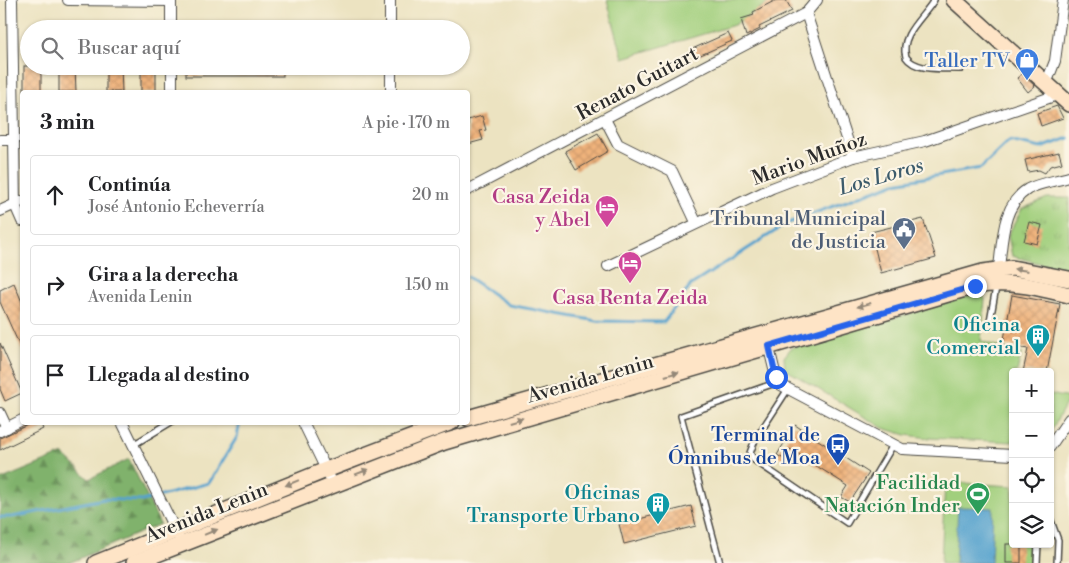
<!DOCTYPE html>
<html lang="es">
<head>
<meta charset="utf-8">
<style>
  body { margin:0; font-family:"Libre Bodoni",serif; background:#f2f2f2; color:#202124 }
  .controls { position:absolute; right:15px; bottom:15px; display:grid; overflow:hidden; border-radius:5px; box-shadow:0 1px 4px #0004 }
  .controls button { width:45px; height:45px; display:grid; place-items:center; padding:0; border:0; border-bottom:1px solid #e0e0e0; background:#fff; color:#202124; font:25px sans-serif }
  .stop { position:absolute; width:15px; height:15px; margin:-11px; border:4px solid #2563eb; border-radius:50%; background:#fff }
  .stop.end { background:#2563eb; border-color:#fff; box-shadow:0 1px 5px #0008 }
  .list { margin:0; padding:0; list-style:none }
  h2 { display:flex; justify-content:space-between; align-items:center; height:65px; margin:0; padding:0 20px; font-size:21px }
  h2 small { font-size:16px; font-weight:400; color:#757577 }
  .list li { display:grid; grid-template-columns:32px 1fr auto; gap:15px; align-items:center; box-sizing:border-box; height:80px; margin:0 10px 10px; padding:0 10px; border:1px solid #e0e0e0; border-radius:5px }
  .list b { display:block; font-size:19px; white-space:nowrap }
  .list p { margin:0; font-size:16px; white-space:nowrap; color:#757577 }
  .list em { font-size:16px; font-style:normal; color:#757577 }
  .icon { flex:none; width:28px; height:28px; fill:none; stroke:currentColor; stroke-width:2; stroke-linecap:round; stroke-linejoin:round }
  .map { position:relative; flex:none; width:1069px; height:563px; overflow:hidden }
  .search { position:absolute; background:#fff; box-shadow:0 1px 4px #0004; left:20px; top:20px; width:450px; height:55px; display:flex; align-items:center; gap:12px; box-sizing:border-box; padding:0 18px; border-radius:28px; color:#757577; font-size:19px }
  .panel { position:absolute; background:#fff; box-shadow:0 1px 4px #0004; left:20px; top:90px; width:450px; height:335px; border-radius:5px }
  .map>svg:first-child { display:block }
</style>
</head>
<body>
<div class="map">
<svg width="1069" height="563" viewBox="0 0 1069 563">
  <defs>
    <pattern id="forest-firs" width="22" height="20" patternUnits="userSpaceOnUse" patternTransform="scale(1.25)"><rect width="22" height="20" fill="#80b26c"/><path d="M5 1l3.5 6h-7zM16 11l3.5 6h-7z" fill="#699159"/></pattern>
    <pattern id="park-tufts" width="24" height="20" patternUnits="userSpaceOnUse" patternTransform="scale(1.25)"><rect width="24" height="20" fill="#a1cf7d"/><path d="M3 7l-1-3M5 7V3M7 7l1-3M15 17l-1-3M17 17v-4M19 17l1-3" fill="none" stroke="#8bb26c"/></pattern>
    <pattern id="building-cross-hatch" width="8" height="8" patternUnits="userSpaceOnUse" patternTransform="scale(1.25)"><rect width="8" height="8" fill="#efb27b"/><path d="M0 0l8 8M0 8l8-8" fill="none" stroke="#cd996a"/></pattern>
  </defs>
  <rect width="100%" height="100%" fill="#fcf5e5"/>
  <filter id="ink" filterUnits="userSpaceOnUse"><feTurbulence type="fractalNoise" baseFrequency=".02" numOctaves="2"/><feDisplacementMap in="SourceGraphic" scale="10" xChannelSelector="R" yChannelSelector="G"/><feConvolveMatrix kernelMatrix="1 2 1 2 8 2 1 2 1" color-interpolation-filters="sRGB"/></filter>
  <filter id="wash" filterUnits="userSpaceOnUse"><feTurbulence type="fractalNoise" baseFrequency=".0096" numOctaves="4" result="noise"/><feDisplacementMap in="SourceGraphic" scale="20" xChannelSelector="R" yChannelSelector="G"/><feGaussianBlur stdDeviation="1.12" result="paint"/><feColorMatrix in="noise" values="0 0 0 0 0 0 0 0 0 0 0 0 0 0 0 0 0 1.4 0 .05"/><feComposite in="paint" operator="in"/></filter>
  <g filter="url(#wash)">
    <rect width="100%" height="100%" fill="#ece3c1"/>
    <g fill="#a1cf7d" stroke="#667d54">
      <polygon points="607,0 772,0 734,25 623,58"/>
      <polygon points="976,294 981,294 985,299 981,341 1021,354 1017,372 1013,372 1013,442 929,438 906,435 883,428 785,369 784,357 791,348"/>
      <polygon points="1050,394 1069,398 1050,433"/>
      <polygon points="945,482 1013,486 1013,544 1031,544 1030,563 941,563"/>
    </g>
    <polygon fill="url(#forest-firs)" stroke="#566e4c" points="63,454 89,479 129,459 160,524 69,563 0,563 0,480"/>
    <polygon fill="url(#park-tufts)" stroke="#667d54" points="1047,198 1069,198 1069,271 1012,256 1008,235 1022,209"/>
    <polygon fill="#55a2ce" stroke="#40667c" points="958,507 993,508 991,563 955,563"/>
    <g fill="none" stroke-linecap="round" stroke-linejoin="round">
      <g stroke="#55a2ce" stroke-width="3">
        <polyline points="468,277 509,305 597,321 664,322 691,285 788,223 895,183 981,168 1009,141 1041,148 1069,138"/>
        <polyline points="0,517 12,517 104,499 142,501 209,483 237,437 240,422"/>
      </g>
    </g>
    <g id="blocks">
      <g fill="url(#building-cross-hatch)">
        <polygon points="776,0 786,0 792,11 759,27 760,29 746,36 741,19 754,15 753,12"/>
        <polygon points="728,33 732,41 694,58 690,50"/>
        <rect x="24" y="66" width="17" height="26"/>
        <polygon points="59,66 75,66 76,92 59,92"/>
        <polygon points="106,66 121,66 122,92 106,92"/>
        <rect x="141" y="66" width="15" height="26"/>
        <rect x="186" y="66" width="97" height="10"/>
        <polygon points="1022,74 1035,86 1028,92 1017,78"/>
        <polygon points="1057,106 1063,118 1041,126 1037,113"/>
        <polygon points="482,116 486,130 480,131 483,140 468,144 468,120"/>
        <polygon points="598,133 608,151 576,170 565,151"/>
        <polygon points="1059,152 1062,163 1050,166 1045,173 1039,170 1028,172 1025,160"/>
        <polygon points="923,219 936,258 881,273 871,232"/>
        <polygon points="1029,222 1042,225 1037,244 1024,241"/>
        <polygon points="14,283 22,302 22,351 0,302 0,290"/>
        <polygon points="1012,295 1060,304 1047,372 1023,372 1028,349 1003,345"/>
        <polygon points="0,343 22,393 5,401 0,389"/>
        <polygon points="34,422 40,422 43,429 0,450 0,438"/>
        <polygon points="795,425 869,473 850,502 841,497 848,486 790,449 784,459 777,455"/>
        <polygon points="691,506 696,526 624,544 619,524"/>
        <rect x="1006" y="544" width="15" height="19"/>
      </g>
    </g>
  </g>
  <g filter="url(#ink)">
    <use href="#blocks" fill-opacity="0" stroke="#484742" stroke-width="1"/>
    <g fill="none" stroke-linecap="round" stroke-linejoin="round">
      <g stroke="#484742" stroke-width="8">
        <g id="lane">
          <path d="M934,0C924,17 899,35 906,57C916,72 945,68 961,69"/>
          <polyline points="990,321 996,287"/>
          <polyline points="788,389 755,440 750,453 754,460 847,523 893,445"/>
          <polyline points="133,445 171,422"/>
          <polyline points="1050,518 1058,540 1057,563"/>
          <polyline points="720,563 681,416 778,382"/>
          <polyline points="1037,563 1038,544"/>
        </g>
      </g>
      <g stroke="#484742" stroke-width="12">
        <g id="street">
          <polyline points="12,0 15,205 22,221"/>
          <polyline points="68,0 171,1"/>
          <polyline points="171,0 171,29"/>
          <polyline points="390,0 390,29"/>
          <polyline points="806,13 853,157"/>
          <polyline points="172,66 172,92"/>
          <polyline points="391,66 391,92"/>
          <polyline points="1046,84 1055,61 1063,0"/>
          <polyline points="605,119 618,144 672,171 696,222"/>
          <polyline points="0,140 14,140"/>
          <polyline points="468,190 806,13 817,0"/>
          <polyline points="0,211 22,201"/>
          <polyline points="608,266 772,188 853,157 925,141 1057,95"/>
          <path d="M998,274C1003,245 1000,206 1028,189C1039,183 1056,181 1069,177"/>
          <polyline points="767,340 776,377 781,385 902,449 1013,455"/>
          <polyline points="0,413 7,428"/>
          <polyline points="122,422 178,536"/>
          <polyline points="303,422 333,484"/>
          <polyline points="0,431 22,420"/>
          <polyline points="1050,447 1069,419"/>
        </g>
      </g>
      <g stroke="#484742" stroke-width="18">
        <g id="secondary">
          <polyline points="954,0 1069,104"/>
          <polyline points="468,418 983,272 1012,268 1069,279"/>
          <polyline points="96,563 326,470 452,422"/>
          <path d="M134,563L444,442L975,286C1008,280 1037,287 1069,295"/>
        </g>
      </g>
      <use href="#lane" stroke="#fff" stroke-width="5"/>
      <use href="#street" stroke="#fff" stroke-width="10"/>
      <use href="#secondary" stroke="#fee4c6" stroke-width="15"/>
    </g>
    <defs><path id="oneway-solid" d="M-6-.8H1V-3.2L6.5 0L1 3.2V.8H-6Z" transform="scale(1.25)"/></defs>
    <g fill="#948878">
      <use href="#oneway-solid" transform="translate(1021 270) rotate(-172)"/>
      <use href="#oneway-solid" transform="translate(864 305) rotate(164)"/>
      <use href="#oneway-solid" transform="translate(672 374) rotate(-16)"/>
      <use href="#oneway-solid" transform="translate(516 420) rotate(-16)"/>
      <use href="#oneway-solid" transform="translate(362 472) rotate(-21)"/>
      <use href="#oneway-solid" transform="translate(292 483) rotate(158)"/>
      <use href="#oneway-solid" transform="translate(211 532) rotate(-22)"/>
    </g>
  </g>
  <g fill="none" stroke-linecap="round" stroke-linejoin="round" filter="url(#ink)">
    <polyline stroke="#2563eb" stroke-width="6" points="776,377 769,346 975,286"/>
  </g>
  <defs>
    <g id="shop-pin" transform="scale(1.25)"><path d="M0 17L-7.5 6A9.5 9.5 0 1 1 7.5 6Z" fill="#3f7fe0" stroke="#fcf5e5"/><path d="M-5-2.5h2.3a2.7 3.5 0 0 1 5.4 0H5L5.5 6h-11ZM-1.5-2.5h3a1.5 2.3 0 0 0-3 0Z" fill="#fff"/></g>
    <g id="hotel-pin" transform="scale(1.25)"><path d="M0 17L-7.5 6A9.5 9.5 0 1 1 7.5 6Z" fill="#d1479c" stroke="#fcf5e5"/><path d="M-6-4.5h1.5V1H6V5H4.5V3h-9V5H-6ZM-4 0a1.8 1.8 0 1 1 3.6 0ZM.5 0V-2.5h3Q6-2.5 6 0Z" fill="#fff"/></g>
    <g id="civic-pin" transform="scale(1.25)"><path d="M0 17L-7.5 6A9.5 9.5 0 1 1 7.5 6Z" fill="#5c6f8a" stroke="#fcf5e5"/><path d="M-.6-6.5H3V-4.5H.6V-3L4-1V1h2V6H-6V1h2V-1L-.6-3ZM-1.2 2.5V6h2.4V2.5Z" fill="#fff"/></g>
    <g id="building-pin" transform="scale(1.25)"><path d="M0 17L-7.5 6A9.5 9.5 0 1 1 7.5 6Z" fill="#0f9aa8" stroke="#fcf5e5"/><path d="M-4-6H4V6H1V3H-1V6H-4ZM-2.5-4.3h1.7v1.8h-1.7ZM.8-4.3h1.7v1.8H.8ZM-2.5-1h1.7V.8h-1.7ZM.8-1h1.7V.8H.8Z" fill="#fff"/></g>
    <g id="bus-pin" transform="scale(1.25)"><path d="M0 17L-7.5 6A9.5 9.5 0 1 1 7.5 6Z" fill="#1a4fb4" stroke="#fcf5e5"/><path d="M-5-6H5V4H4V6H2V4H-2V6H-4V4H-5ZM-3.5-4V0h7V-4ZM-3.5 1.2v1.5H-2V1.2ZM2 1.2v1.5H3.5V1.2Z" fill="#fff"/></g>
    <g id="stadium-pin" transform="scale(1.25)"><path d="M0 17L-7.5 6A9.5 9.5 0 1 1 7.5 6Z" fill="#2e9e5b" stroke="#fcf5e5"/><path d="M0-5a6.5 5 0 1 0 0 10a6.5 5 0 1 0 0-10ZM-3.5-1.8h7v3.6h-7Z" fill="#fff"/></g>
  </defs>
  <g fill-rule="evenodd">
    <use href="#shop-pin" x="1027" y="60"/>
    <use href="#hotel-pin" x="607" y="207"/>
    <use href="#civic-pin" x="904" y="229"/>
    <use href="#hotel-pin" x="630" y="263"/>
    <use href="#building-pin" x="1038" y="336"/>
    <use href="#bus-pin" x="838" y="445"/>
    <use href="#stadium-pin" x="978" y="494"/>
    <use href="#building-pin" x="658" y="504"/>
  </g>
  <g text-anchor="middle" stroke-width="4.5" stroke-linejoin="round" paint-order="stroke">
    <g font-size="20" fill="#366cbe" stroke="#fcf5e5" text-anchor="end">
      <text x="1010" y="67">Taller TV</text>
    </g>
    <g font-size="20" fill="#2b2b2b" stroke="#fcf5e5">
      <text transform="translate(637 83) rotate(-28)" y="7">Renato Guitart</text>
      <text transform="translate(809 158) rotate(-20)" y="7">Mario Muñoz</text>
      <text transform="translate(590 378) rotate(-16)" y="7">Avenida Lenin</text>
      <text transform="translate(206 512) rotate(-22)" y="7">Avenida Lenin</text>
    </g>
    <g font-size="20" fill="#b23c85" stroke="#fcf5e5" text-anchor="end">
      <text x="590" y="203">Casa Zeida<tspan x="590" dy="23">y Abel</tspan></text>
      <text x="630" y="304" text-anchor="middle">Casa Renta Zeida</text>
    </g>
    <g font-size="20" fill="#4e5e75" stroke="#fcf5e5" text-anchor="end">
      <text x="886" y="225">Tribunal Municipal<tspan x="886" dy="23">de Justicia</tspan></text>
    </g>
    <g font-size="20" fill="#0d838f" stroke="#fcf5e5" text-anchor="end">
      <text x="1020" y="331">Oficina<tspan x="1020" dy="23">Comercial</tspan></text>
      <text x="640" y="499">Oficinas<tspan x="640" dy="23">Transporte Urbano</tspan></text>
    </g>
    <g font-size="20" fill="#164399" stroke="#fcf5e5" text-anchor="end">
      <text x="820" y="441">Terminal de<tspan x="820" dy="23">Ómnibus de Moa</tspan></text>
    </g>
    <g font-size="20" fill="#27864d" stroke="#fcf5e5" text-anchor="end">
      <text x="960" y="489">Facilidad<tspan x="960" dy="23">Natación Inder</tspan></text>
    </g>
    <g font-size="21" font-style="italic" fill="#3c5b6c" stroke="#fcf5e5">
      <text transform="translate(881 176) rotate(-16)" y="7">Los Loros</text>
    </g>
  </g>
</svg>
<div class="controls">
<button>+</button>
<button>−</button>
<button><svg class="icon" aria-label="locate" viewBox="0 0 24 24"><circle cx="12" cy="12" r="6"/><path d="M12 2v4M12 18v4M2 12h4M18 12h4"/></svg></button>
<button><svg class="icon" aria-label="layers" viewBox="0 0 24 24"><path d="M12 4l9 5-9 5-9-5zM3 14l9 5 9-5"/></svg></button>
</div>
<div class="stop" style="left:776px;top:377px"></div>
<div class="stop end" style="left:975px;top:286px"></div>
<div class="search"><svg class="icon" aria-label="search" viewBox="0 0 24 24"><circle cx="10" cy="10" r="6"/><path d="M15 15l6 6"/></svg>Buscar aquí</div>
<section class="panel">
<h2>3 min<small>A pie · 170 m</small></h2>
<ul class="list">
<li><svg class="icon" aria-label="ahead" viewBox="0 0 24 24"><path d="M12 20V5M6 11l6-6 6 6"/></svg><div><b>Continúa</b><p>José Antonio Echeverría</p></div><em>20 m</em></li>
<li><svg class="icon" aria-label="right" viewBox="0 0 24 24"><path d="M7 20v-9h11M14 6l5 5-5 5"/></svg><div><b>Gira a la derecha</b><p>Avenida Lenin</p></div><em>150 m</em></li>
<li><svg class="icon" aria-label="arrive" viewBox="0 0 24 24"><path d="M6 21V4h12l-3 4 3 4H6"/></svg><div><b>Llegada al destino</b></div></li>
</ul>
</section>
</div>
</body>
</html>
